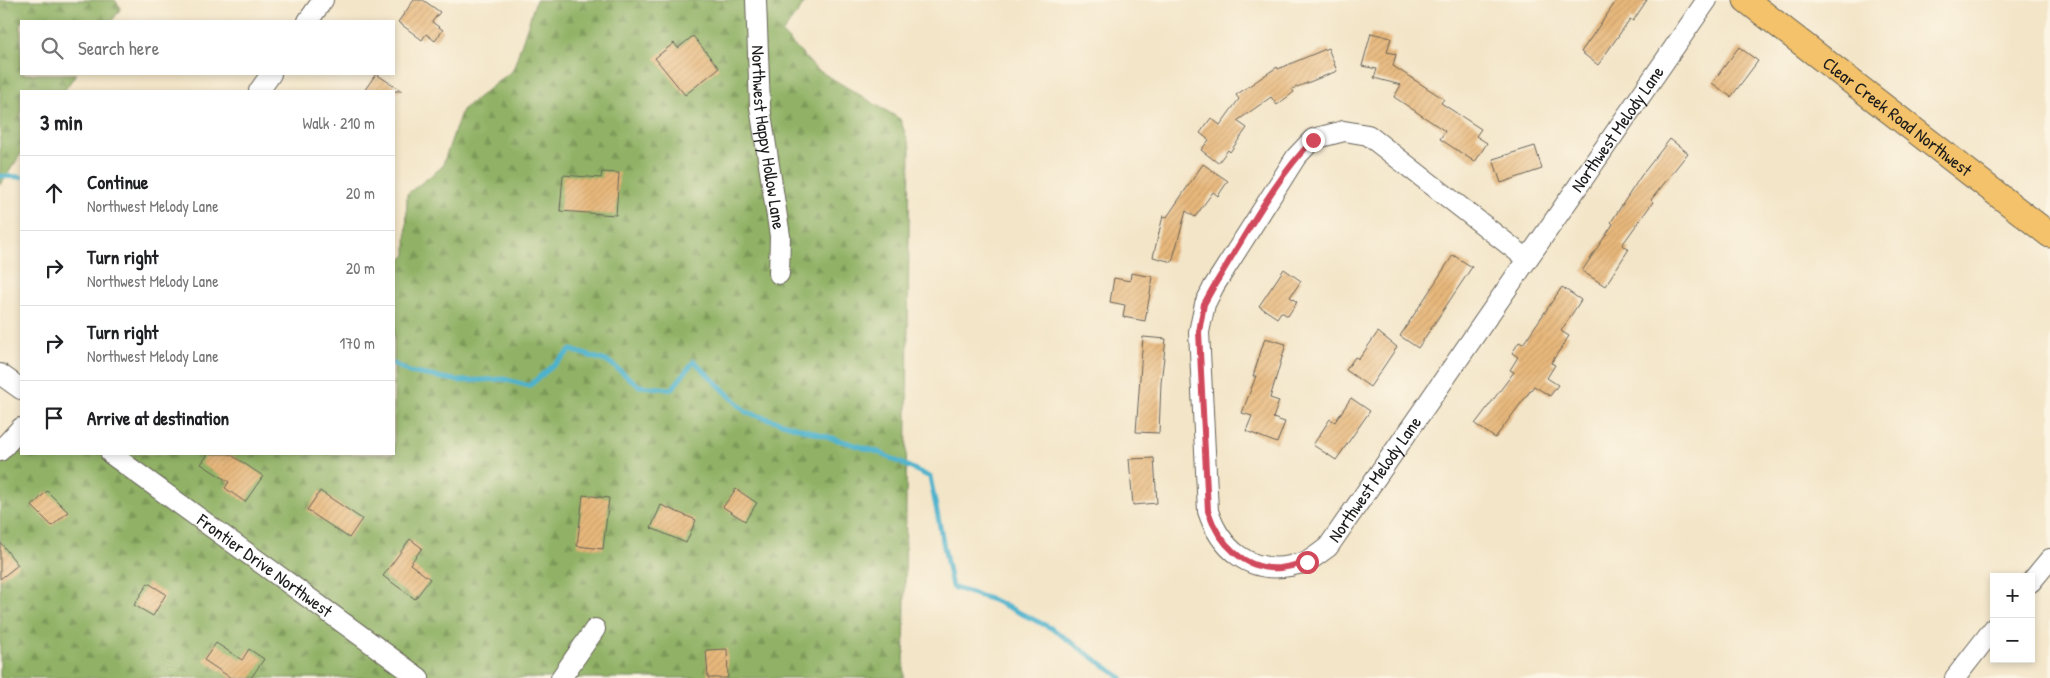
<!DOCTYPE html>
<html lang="en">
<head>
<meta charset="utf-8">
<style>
  body { margin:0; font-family:"Patrick Hand",sans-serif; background:#f6f6f6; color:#202124 }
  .controls { position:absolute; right:15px; bottom:15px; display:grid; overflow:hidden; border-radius:0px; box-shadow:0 2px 8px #0003 }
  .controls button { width:45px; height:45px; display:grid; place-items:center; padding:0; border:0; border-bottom:1px solid #e0e0e0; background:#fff; color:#202124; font:25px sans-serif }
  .stop { position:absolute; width:15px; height:15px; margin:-11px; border:4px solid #d1495b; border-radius:50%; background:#fff }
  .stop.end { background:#d1495b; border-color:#fff; box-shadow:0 1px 5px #0008 }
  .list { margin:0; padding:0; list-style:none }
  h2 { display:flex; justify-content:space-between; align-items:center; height:65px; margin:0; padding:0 20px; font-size:21px }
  h2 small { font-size:16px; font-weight:400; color:#757577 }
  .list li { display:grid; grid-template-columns:32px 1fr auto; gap:15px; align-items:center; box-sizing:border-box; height:75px; padding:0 20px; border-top:1px solid #e0e0e0 }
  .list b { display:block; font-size:19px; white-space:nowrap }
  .list p { margin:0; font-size:16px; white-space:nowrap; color:#757577 }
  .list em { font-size:16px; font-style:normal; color:#757577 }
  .icon { flex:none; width:28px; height:28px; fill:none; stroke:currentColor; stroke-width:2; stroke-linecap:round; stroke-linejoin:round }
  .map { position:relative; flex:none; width:2050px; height:678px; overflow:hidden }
  .search { position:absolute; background:#fff; box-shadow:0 2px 8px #0003; left:20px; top:20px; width:375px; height:55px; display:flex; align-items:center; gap:12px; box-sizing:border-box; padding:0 18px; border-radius:0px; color:#757577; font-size:19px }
  .panel { position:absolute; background:#fff; box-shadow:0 2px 8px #0003; left:20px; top:90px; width:375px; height:365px; border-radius:0px }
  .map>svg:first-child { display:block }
</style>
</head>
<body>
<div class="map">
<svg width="2050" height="678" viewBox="0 0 2050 678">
  <defs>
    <pattern id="forest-firs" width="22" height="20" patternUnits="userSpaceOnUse" patternTransform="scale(1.25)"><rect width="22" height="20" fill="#91b266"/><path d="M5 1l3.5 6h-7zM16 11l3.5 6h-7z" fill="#7c9858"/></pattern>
    <pattern id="building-hatch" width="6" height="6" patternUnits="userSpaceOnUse" patternTransform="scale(1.25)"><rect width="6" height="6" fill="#e8b87c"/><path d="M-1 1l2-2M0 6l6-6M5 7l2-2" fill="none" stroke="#c69e6b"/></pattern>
  </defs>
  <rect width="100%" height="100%" fill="#fcf5e5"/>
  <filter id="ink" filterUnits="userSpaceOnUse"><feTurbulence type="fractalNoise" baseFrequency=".02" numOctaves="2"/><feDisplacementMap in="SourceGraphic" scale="10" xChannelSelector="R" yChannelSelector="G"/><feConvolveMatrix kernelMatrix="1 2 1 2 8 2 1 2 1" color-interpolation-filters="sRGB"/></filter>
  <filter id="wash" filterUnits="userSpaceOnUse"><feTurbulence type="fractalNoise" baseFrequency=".0096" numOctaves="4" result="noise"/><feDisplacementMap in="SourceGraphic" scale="20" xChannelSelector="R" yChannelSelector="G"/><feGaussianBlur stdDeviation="1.12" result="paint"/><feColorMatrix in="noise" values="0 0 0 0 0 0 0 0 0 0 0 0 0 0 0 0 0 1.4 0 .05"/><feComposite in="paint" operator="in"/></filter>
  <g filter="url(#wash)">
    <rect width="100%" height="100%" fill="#f3e5c8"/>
    <g fill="url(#forest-firs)" stroke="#566741">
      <polygon points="0,0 115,0 121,8 112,21 21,21 21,74 76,74 64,91 21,91 21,154 0,185"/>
      <polygon points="536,0 807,0 782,33 816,69 900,119 910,147 904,678 0,678 0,467 21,440 21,454 394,454 394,266 406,255 407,194 442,167 462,110 513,70"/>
    </g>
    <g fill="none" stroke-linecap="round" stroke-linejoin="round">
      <g stroke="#4eb2cd" stroke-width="5">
        <polyline points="0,176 21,177"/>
        <polyline points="394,364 409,372 461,381 504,379 529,386 571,350 609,362 639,386 672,389 694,361 746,412 878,452 930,477 952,587 993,600 1051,628 1122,678"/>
      </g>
    </g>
    <g id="blocks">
      <g fill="url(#building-hatch)">
        <polygon points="414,0 423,0 440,12 432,22 443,30 435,41 426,34 422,40 398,22"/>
        <polygon points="1617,0 1647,0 1633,21 1630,19 1598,65 1581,52"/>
        <polygon points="1371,33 1391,38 1387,52 1396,54 1393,66 1444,99 1441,103 1481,129 1476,136 1487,143 1475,162 1440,139 1445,131 1394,97 1401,85 1374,78 1377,69 1362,66"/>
        <polygon points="693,36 719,68 685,95 655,58 674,43 678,48"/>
        <polygon points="1739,47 1758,61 1731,97 1712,83"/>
        <polygon points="1328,48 1337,71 1292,89 1294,92 1277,105 1271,97 1237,121 1247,128 1230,152 1228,150 1218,163 1201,150 1209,140 1200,133 1211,118 1220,125 1239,99 1236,95 1277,67 1278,69"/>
        <polygon points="376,74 402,91 364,91"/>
        <polygon points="1670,139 1688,153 1651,200 1653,202 1622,245 1629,249 1605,286 1582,271 1613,224 1611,222 1641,176"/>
        <polygon points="1535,146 1542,169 1501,183 1493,159"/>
        <polygon points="1203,164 1228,181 1218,196 1213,192 1195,217 1186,211 1172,262 1153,257 1163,216 1167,217"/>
        <polygon points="602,172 619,173 616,215 560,211 563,175 601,178"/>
        <polygon points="1453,255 1472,267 1418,348 1400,336"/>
        <polygon points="1284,269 1301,281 1290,297 1297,302 1288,316 1281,312 1277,318 1259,306"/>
        <polygon points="1131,273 1153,277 1145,321 1123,317 1125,305 1110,302 1114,278 1130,281"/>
        <polygon points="1562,287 1581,300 1561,331 1569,336 1551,363 1555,365 1547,378 1558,385 1550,396 1534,386 1495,438 1475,424 1514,372 1510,370 1518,357 1512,353 1519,342 1523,344"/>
        <polygon points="1378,332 1397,347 1370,387 1346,370 1355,357 1359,359"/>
        <polygon points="1143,337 1166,339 1161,383 1159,433 1136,432"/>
        <polygon points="1265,338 1286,344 1270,398 1279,401 1273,418 1285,422 1277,443 1246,431 1252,416 1242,413 1256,376 1253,376"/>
        <polygon points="1351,398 1370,411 1336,460 1313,445 1330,419 1335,422"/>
        <polygon points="208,454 230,454 263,476 245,502 225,488 229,482 201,464"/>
        <polygon points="1154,458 1157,503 1133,505 1129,459"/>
        <polygon points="736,489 757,503 745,521 723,507"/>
        <polygon points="47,491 68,512 52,526 32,506"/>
        <polygon points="320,491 362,519 349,538 307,510"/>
        <polygon points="583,495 609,498 603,549 577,546"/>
        <polygon points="661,505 696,520 686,543 651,528"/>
        <polygon points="410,539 422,548 410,564 430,579 415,599 383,576"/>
        <polygon points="0,542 18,565 0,579"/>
        <polygon points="148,583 166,594 153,616 134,605"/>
        <polygon points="216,643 242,660 249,649 264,659 251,678 231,678 204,660"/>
        <polygon points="727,649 728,678 708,678 706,650"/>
      </g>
    </g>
  </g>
  <g filter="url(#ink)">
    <use href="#blocks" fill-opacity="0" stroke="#676258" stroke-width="1"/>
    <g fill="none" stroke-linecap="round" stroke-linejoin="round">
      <g stroke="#676258" stroke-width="22">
        <g id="minor">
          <path id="s1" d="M756,0L760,107L780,236L779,274"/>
          <polyline points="308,21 323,0"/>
          <polyline points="259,91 271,74"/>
          <path id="s2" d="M1527,259L1368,135L1344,131L1313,139L1296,157L1284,176L1214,286L1205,304L1199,332L1208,511C1220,548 1249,574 1290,566C1296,564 1303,564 1308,561C1315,557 1321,552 1328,547L1707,0"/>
          <polyline points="0,374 21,389"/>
          <polyline points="0,451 21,428"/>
          <path id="s3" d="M111,454L419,678"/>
          <polyline points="2031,582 2050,559"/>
          <polyline points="561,678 595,629"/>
          <polyline points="1955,678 1994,628"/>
        </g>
      </g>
      <g stroke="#676258" stroke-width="27">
        <g id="major">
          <path id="s4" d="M1746,0L2050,235"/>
        </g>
      </g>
      <use href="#minor" stroke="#fff" stroke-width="20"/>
      <use href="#major" stroke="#f3c26a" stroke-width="25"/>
    </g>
  </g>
  <g fill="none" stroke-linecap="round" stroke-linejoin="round" filter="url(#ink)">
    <path stroke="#d1495b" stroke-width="6" d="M1307,562C1298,564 1289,567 1280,568C1244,571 1218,542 1208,511L1199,332L1204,304L1214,286C1244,238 1274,180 1313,140"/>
  </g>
  <g text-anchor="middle" stroke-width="4" stroke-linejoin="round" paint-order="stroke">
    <g font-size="18" fill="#1c1c1c" stroke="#fcf5e5">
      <text dy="6" stroke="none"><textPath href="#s4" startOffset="191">Clear Creek Road Northwest</textPath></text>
      <text dy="6" stroke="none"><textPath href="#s2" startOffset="1324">Northwest Melody Lane</textPath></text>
      <text dy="6" stroke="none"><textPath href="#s1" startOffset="138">Northwest Happy Hollow Lane</textPath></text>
      <text dy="6" stroke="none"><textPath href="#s2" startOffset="898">Northwest Melody Lane</textPath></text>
      <text dy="6" stroke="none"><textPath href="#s3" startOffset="190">Frontier Drive Northwest</textPath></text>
    </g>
  </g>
</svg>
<div class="controls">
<button>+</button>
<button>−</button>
</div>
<div class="stop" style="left:1307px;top:562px"></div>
<div class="stop end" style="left:1313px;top:140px"></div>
<div class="search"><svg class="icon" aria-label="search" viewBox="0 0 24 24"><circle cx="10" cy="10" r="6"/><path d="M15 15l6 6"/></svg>Search here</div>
<section class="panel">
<h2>3 min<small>Walk · 210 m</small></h2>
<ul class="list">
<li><svg class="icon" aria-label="ahead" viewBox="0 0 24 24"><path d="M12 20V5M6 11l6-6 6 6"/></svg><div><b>Continue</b><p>Northwest Melody Lane</p></div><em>20 m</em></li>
<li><svg class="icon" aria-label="right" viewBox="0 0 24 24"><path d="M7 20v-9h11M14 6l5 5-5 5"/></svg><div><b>Turn right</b><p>Northwest Melody Lane</p></div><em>20 m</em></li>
<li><svg class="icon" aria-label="right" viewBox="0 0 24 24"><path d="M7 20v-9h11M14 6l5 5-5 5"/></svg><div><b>Turn right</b><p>Northwest Melody Lane</p></div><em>170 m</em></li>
<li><svg class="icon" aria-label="arrive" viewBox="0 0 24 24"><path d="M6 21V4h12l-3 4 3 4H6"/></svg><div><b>Arrive at destination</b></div></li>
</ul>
</section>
</div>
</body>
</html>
